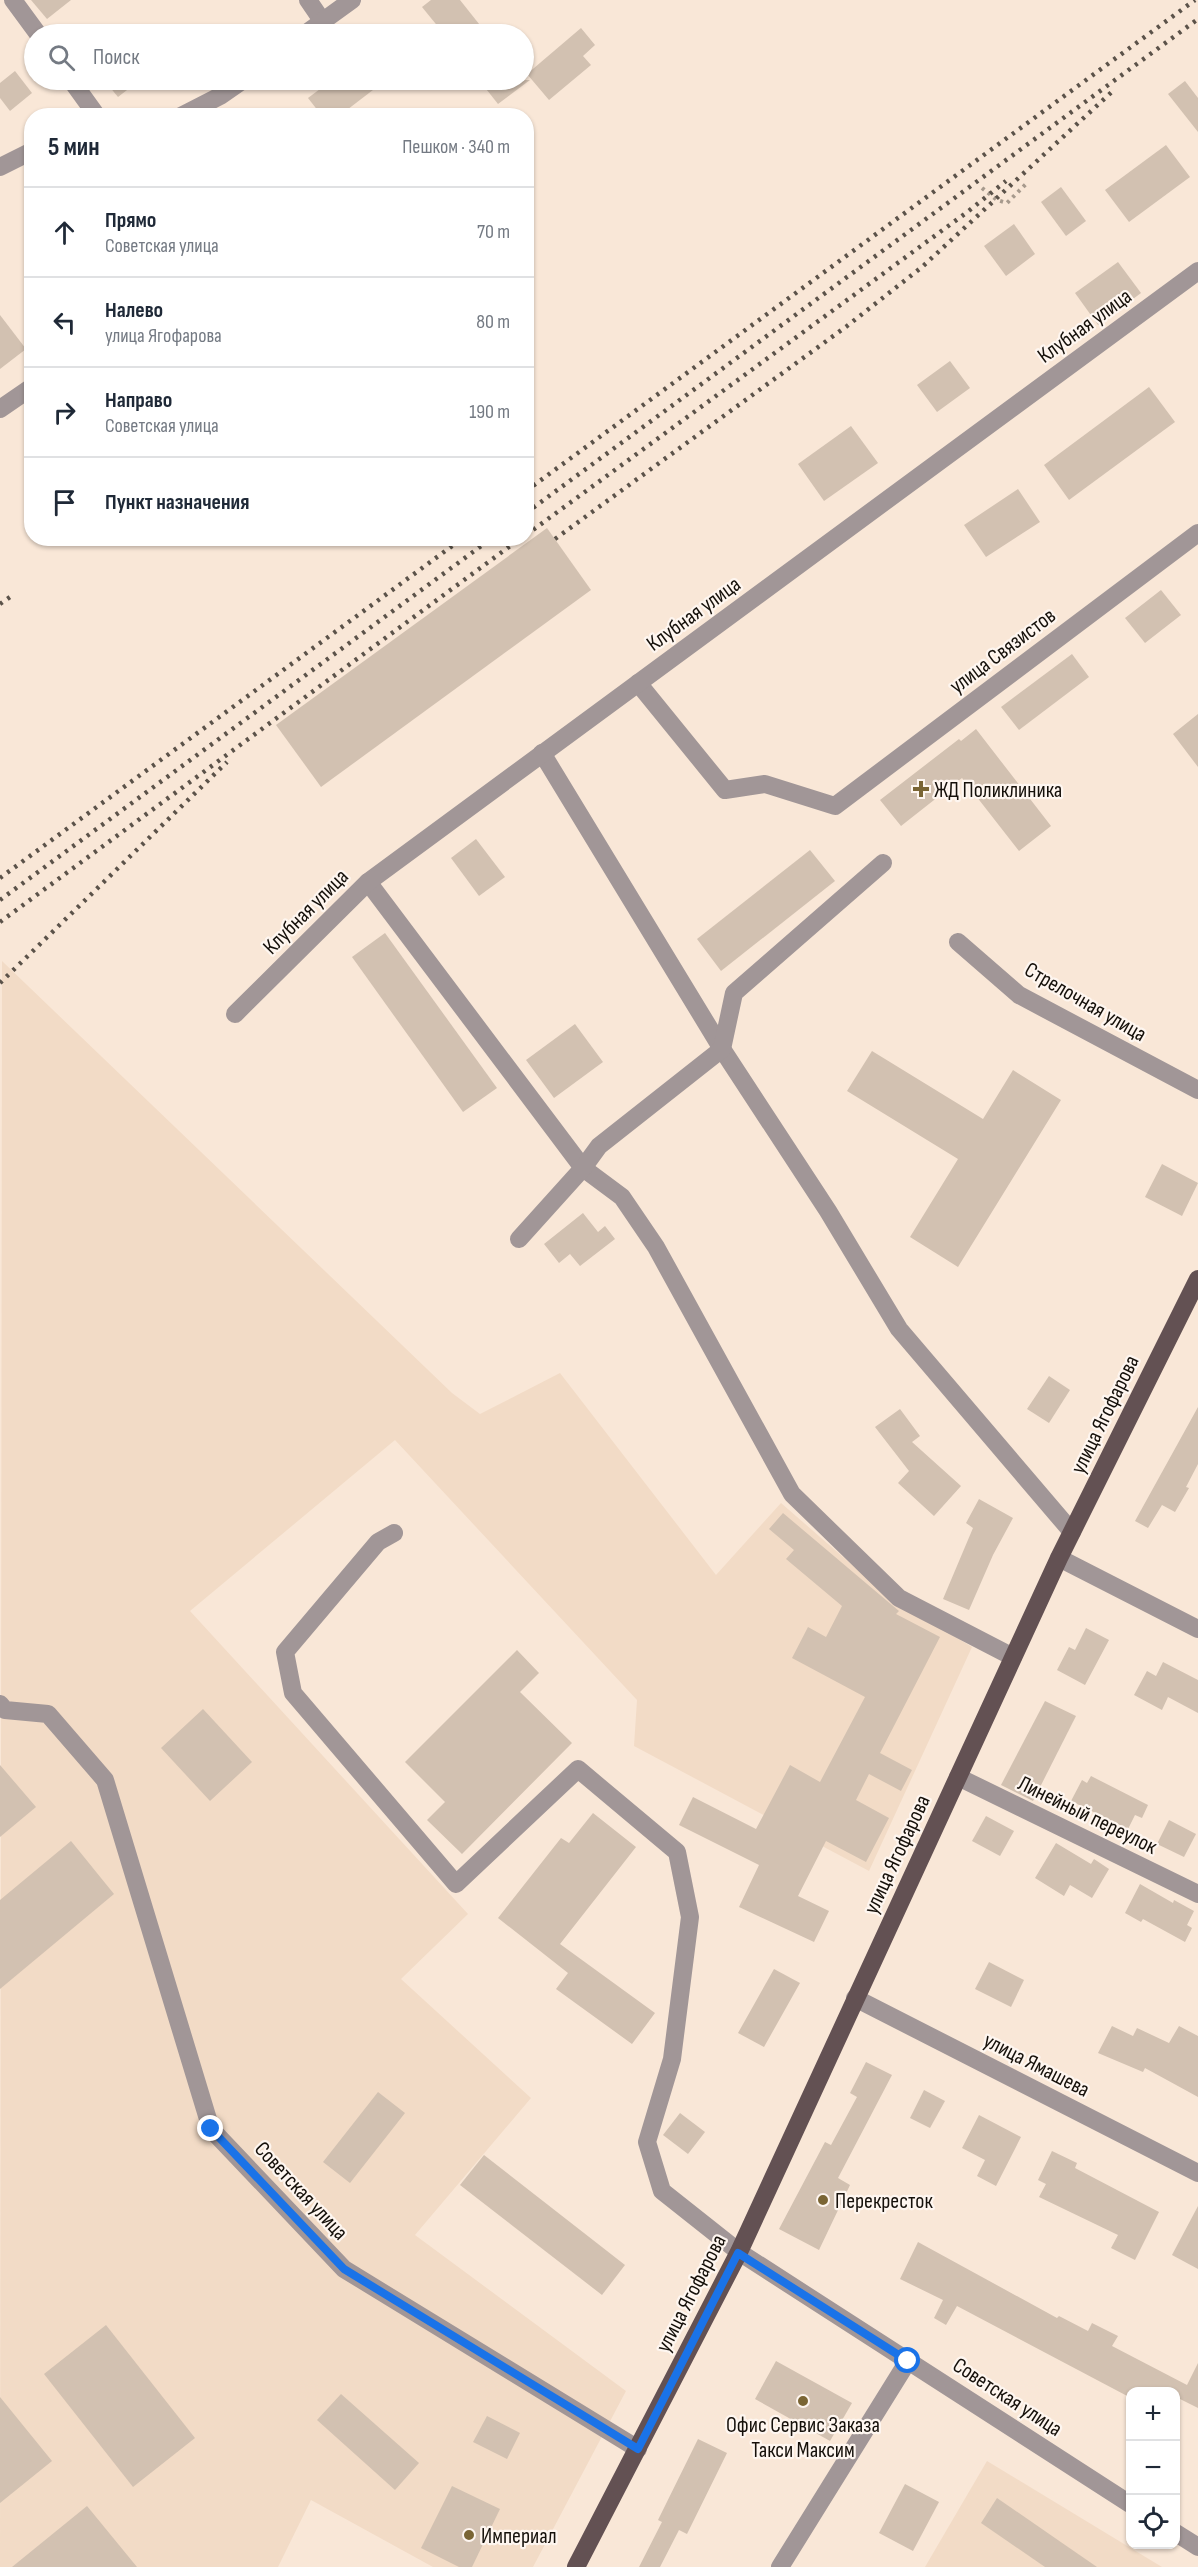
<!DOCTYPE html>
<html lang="ru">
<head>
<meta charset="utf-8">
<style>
  body { margin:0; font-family:"Sofia Sans Condensed",sans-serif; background:#f2f2f3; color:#1f2937 }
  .controls { position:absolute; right:18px; bottom:18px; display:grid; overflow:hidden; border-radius:12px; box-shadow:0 2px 4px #0004 }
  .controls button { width:54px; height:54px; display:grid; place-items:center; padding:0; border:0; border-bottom:2px solid #e0e1e3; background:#fff; color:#1f2937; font:30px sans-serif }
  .stop { position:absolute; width:18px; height:18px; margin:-14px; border:4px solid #1a73e8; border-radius:50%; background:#fff }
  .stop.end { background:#1a73e8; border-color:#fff; box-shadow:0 2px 6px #0008 }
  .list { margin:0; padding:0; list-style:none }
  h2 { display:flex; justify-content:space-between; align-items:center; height:78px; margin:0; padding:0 24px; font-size:26px }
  h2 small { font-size:20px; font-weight:400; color:#747a83 }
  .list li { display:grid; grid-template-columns:39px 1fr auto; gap:18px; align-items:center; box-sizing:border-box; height:90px; padding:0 24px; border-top:2px solid #e0e1e3 }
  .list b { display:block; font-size:22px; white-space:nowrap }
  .list p { margin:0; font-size:20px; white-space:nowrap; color:#747a83 }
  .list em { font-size:20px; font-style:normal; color:#747a83 }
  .icon { flex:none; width:33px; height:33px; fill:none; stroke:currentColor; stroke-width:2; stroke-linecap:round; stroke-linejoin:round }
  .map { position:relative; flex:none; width:1198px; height:2567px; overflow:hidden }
  .search { position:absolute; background:#fff; box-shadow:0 2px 4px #0004; left:24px; top:24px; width:510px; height:66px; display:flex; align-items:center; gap:15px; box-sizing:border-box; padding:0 21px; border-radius:33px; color:#747a83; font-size:22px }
  .panel { position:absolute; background:#fff; box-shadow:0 2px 4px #0004; left:24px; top:108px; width:510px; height:438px; border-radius:24px }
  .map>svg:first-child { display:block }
</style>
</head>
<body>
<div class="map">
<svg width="1198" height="2567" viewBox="0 0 1198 2567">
  <rect width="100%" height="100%" fill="#f9e7d7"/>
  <g fill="#f2dbc6">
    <polygon points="2,961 452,1393 480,1414 560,1373 716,1575 781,1503 889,1597 972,1647 869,1871 634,1746 637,1700 395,1440 190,1611 468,1914 401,1979 531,2098 415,2235 626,2391 533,2567 433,2567 311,2500 278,2567 0,2567"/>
    <polygon points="987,2461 1162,2567 925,2567"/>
  </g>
  <g fill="#d2c1b1">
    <polygon points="31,0 71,0 47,19"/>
    <polygon points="431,0 460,0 487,34 444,34 422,7"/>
    <polygon points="581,28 595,45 583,56 591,65 549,100 527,74"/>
    <polygon points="15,71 32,93 10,111 0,98 0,83"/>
    <polygon points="104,80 140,80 118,97"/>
    <polygon points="332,80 386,80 339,116 322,116 308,98"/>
    <polygon points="479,80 530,80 498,104"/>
    <polygon points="1185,81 1198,98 1198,132 1168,94"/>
    <polygon points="1166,145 1190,177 1129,222 1105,190"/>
    <polygon points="1061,187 1086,221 1066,236 1041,202"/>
    <polygon points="1014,224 1035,254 1006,276 984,246"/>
    <polygon points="1118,262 1141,293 1098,325 1075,293"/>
    <polygon points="0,315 26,349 0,369"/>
    <polygon points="950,361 970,388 937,412 917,385"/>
    <polygon points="1149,387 1175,422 1069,500 1044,465"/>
    <polygon points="851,426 878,463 824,501 798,464"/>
    <polygon points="1018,489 1040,522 986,557 964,525"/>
    <polygon points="547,528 591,590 321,787 276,725"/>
    <polygon points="1161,590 1181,615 1145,643 1125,618"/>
    <polygon points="1072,654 1089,677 1019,730 1001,707"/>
    <polygon points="1198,714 1198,767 1173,734"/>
    <polygon points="976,729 1051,826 1019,851 962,778 901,826 880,800 959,739 961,741"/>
    <polygon points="476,839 505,877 479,896 451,858"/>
    <polygon points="810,850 835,881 721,971 697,939"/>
    <polygon points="385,933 497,1088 463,1112 352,957"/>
    <polygon points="575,1024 603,1062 554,1098 526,1060"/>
    <polygon points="872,1051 983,1119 1013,1070 1061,1100 958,1267 910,1237 958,1159 847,1091"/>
    <polygon points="1162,1164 1198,1183 1182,1216 1145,1197"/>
    <polygon points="583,1213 598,1232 605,1226 615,1239 580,1266 570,1254 559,1263 544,1244"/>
    <polygon points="1049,1376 1070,1390 1049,1423 1027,1409"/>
    <polygon points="1198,1407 1198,1464 1186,1487 1189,1488 1175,1512 1162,1505 1148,1528 1135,1521"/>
    <polygon points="900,1409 920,1436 912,1442 961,1486 934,1516 898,1483 909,1471 875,1427"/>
    <polygon points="979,1499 1013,1518 993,1555 969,1610 943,1599 973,1528 966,1523"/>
    <polygon points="783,1513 899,1611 896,1614 940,1637 880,1753 912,1770 901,1791 869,1774 856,1800 889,1818 866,1862 826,1841 798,1896 829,1911 814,1942 739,1907 759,1865 679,1825 693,1797 756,1829 790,1765 820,1782 865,1697 792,1658 808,1627 826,1637 842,1606 786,1559 794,1550 769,1529"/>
    <polygon points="1086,1628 1109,1640 1085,1685 1057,1670 1069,1647 1075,1650"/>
    <polygon points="517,1650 539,1673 520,1692 572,1743 462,1854 427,1820 445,1802 405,1762"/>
    <polygon points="1163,1662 1198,1680 1198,1713 1168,1697 1162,1710 1134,1695 1147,1671 1156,1676"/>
    <polygon points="1045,1701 1076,1716 1033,1801 1001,1785"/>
    <polygon points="203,1709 252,1762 210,1801 161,1748"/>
    <polygon points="0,1765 36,1807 0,1837"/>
    <polygon points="1091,1776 1148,1805 1142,1818 1135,1815 1128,1829 1071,1801 1082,1780 1087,1783"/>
    <polygon points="593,1813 636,1847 560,1944 655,2013 632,2044 556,1989 568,1973 498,1918 561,1838 569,1843"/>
    <polygon points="986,1816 1014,1831 1000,1856 972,1841"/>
    <polygon points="1169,1820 1196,1834 1184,1857 1157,1844"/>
    <polygon points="71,1841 114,1894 0,1989 0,1900"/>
    <polygon points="1056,1843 1091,1864 1094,1859 1109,1869 1092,1898 1070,1885 1064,1896 1035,1878"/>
    <polygon points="1140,1884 1173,1903 1174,1900 1194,1911 1187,1925 1192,1928 1185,1942 1143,1919 1141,1922 1125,1913"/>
    <polygon points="989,1962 1024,1980 1011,2007 975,1989"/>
    <polygon points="774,1969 800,1983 764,2047 738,2033"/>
    <polygon points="1112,2026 1133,2036 1137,2028 1169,2043 1179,2026 1198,2036 1198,2097 1145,2068 1143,2072 1098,2053"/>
    <polygon points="866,2062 892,2075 838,2178 850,2185 819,2250 779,2229 825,2142 831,2145 857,2097 850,2093"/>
    <polygon points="924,2090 945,2101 930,2128 910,2118"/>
    <polygon points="378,2092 405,2113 350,2183 323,2162"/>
    <polygon points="680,2113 705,2132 688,2154 663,2135"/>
    <polygon points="979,2115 1021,2137 996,2186 977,2176 985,2160 962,2148"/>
    <polygon points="1052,2151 1077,2163 1075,2168 1159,2212 1135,2260 1111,2248 1118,2235 1039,2197 1046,2184 1038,2180"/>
    <polygon points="484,2155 625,2265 602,2295 460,2185"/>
    <polygon points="1198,2206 1198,2269 1172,2255"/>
    <polygon points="918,2242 1057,2318 1059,2316 1088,2331 1092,2323 1118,2336 1112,2346 1187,2385 1198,2363 1198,2408 1176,2397 1176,2391 1131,2391 1131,2398 957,2306 946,2325 934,2318 943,2300 900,2279"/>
    <polygon points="106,2325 195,2438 133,2487 44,2374"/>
    <polygon points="776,2361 852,2403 830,2441 755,2399"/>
    <polygon points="341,2394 419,2463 395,2490 317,2420"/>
    <polygon points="0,2397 52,2461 0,2503"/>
    <polygon points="487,2416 520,2433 507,2459 473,2442"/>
    <polygon points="698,2439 727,2453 687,2534 679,2530 660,2567 639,2567 662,2522 658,2520"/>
    <polygon points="905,2484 939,2502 913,2551 879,2533"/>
    <polygon points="452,2486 500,2509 472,2567 459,2567 421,2548"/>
    <polygon points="997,2498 1097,2567 1045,2567 981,2523"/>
    <polygon points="87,2506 137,2567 12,2567"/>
  </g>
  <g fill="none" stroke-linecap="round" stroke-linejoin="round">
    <polyline stroke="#a79a8d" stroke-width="4" stroke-dasharray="3 4.5" stroke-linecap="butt" points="982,188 997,200 1007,203 1027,183"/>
    <g stroke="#a19697" stroke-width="18">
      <polyline points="13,0 38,34"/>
      <polyline points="308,0 323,22"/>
      <polyline points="305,34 352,0"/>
      <polyline points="71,80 97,116"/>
      <polyline points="181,116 220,96 243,80"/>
      <polyline points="0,167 32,151"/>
      <polyline points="0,409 32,387"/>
      <polyline points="638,683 725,790 765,784 835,806 1198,533"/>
      <polyline points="542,753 722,1049 828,1211 899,1329 1072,1532"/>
      <polyline points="368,882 583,1168 622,1197 656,1247 792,1494 899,1598 1013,1657"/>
      <polyline points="958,942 1019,995 1198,1090"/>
      <polyline points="235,1014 368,882 1198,271"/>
      <polyline points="519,1239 583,1168 599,1146 722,1049 734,993 883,863"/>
      <polyline points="394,1533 378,1542 285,1652 293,1693 456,1884 578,1769 677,1852 690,1917 672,2059 647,2142 662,2191 739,2252 1130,2504"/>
      <polyline points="1059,1558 1198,1629"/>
      <polyline points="0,1704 5,1710 48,1714 105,1780 211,2129 344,2269 638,2449"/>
      <polyline points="958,1777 1198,1894"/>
      <polyline points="855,1998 1198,2173"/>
      <polyline points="1176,2533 1198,2547"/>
      <polyline points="780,2567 908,2361"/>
    </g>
    <polyline stroke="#635153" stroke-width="18" points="576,2567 739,2252 1059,1558 1198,1279"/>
    <g stroke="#5b5249" stroke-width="4.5" stroke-dasharray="3 6" stroke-linecap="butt">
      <polyline points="526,491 1195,0"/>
      <polyline points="526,513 1198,19"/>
      <polyline points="526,535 966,213 1006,181"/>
      <polyline points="555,539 847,326 922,267 1115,89"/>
      <polyline points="0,604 10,597"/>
      <polyline points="0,878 463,538"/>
      <polyline points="0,900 492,538"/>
      <polyline points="0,922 521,538"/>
      <polyline points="0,983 227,762"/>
    </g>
  </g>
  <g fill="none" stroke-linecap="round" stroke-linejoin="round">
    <polyline stroke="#1a73e8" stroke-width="8" points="211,2129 344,2269 638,2449 738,2253 908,2361"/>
  </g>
  <g fill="#7a6534" stroke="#fef6f0" stroke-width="2">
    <path d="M918 780h6v6h6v6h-6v6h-6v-6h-6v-6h6z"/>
    <circle cx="823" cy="2200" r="6"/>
    <circle cx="803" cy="2401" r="6"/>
    <circle cx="469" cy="2535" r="6"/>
  </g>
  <g text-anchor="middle" stroke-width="4.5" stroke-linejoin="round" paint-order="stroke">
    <g font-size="22" fill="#15100a" stroke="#fef6f0">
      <text transform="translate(1084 325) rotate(-36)" y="8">Клубная улица</text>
      <text transform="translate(693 613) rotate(-36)" y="8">Клубная улица</text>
      <text transform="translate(1002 650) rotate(-37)" y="8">улица Связистов</text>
      <text transform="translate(305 911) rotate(-45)" y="8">Клубная улица</text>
      <text transform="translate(1086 1001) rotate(30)" y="8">Стрелочная улица</text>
      <text transform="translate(1104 1414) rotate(-64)" y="8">улица Ягофарова</text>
      <text transform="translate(1088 1814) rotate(26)" y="8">Линейный переулок</text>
      <text transform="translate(896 1854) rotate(-65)" y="8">улица Ягофарова</text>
      <text transform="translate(1037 2064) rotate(27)" y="8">улица Ямашева</text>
      <text transform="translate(302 2190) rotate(47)" y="8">Советская улица</text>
      <text transform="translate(690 2293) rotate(-63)" y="8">улица Ягофарова</text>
      <text transform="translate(1008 2396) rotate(33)" y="8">Советская улица</text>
    </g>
    <g font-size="22" fill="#15100a" stroke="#fef6f0" text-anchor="start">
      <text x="934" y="797">ЖД Поликлиника</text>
      <text x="835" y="2208">Перекресток</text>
      <text x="803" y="2432" text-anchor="middle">Офис Сервис Заказа<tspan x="803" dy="25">Такси Максим</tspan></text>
      <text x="481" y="2543">Империал</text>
    </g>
  </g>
</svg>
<div class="controls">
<button>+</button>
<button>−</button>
<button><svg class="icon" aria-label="locate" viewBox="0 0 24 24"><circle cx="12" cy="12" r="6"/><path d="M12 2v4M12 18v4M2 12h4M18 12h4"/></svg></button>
</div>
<div class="stop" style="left:908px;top:2361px"></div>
<div class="stop end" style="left:211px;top:2129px"></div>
<div class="search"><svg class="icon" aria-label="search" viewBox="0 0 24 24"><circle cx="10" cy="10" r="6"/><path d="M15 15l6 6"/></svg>Поиск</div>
<section class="panel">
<h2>5 мин<small>Пешком · 340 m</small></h2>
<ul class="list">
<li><svg class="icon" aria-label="ahead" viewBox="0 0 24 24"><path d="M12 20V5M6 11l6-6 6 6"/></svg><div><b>Прямо</b><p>Советская улица</p></div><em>70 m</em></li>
<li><svg class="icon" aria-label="left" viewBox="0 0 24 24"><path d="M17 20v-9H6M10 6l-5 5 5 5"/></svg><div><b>Налево</b><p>улица Ягофарова</p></div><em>80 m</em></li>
<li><svg class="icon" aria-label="right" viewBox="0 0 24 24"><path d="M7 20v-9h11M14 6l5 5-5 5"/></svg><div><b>Направо</b><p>Советская улица</p></div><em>190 m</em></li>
<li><svg class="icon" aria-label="arrive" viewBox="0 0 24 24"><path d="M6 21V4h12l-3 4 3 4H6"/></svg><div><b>Пункт назначения</b></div></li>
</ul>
</section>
</div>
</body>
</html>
